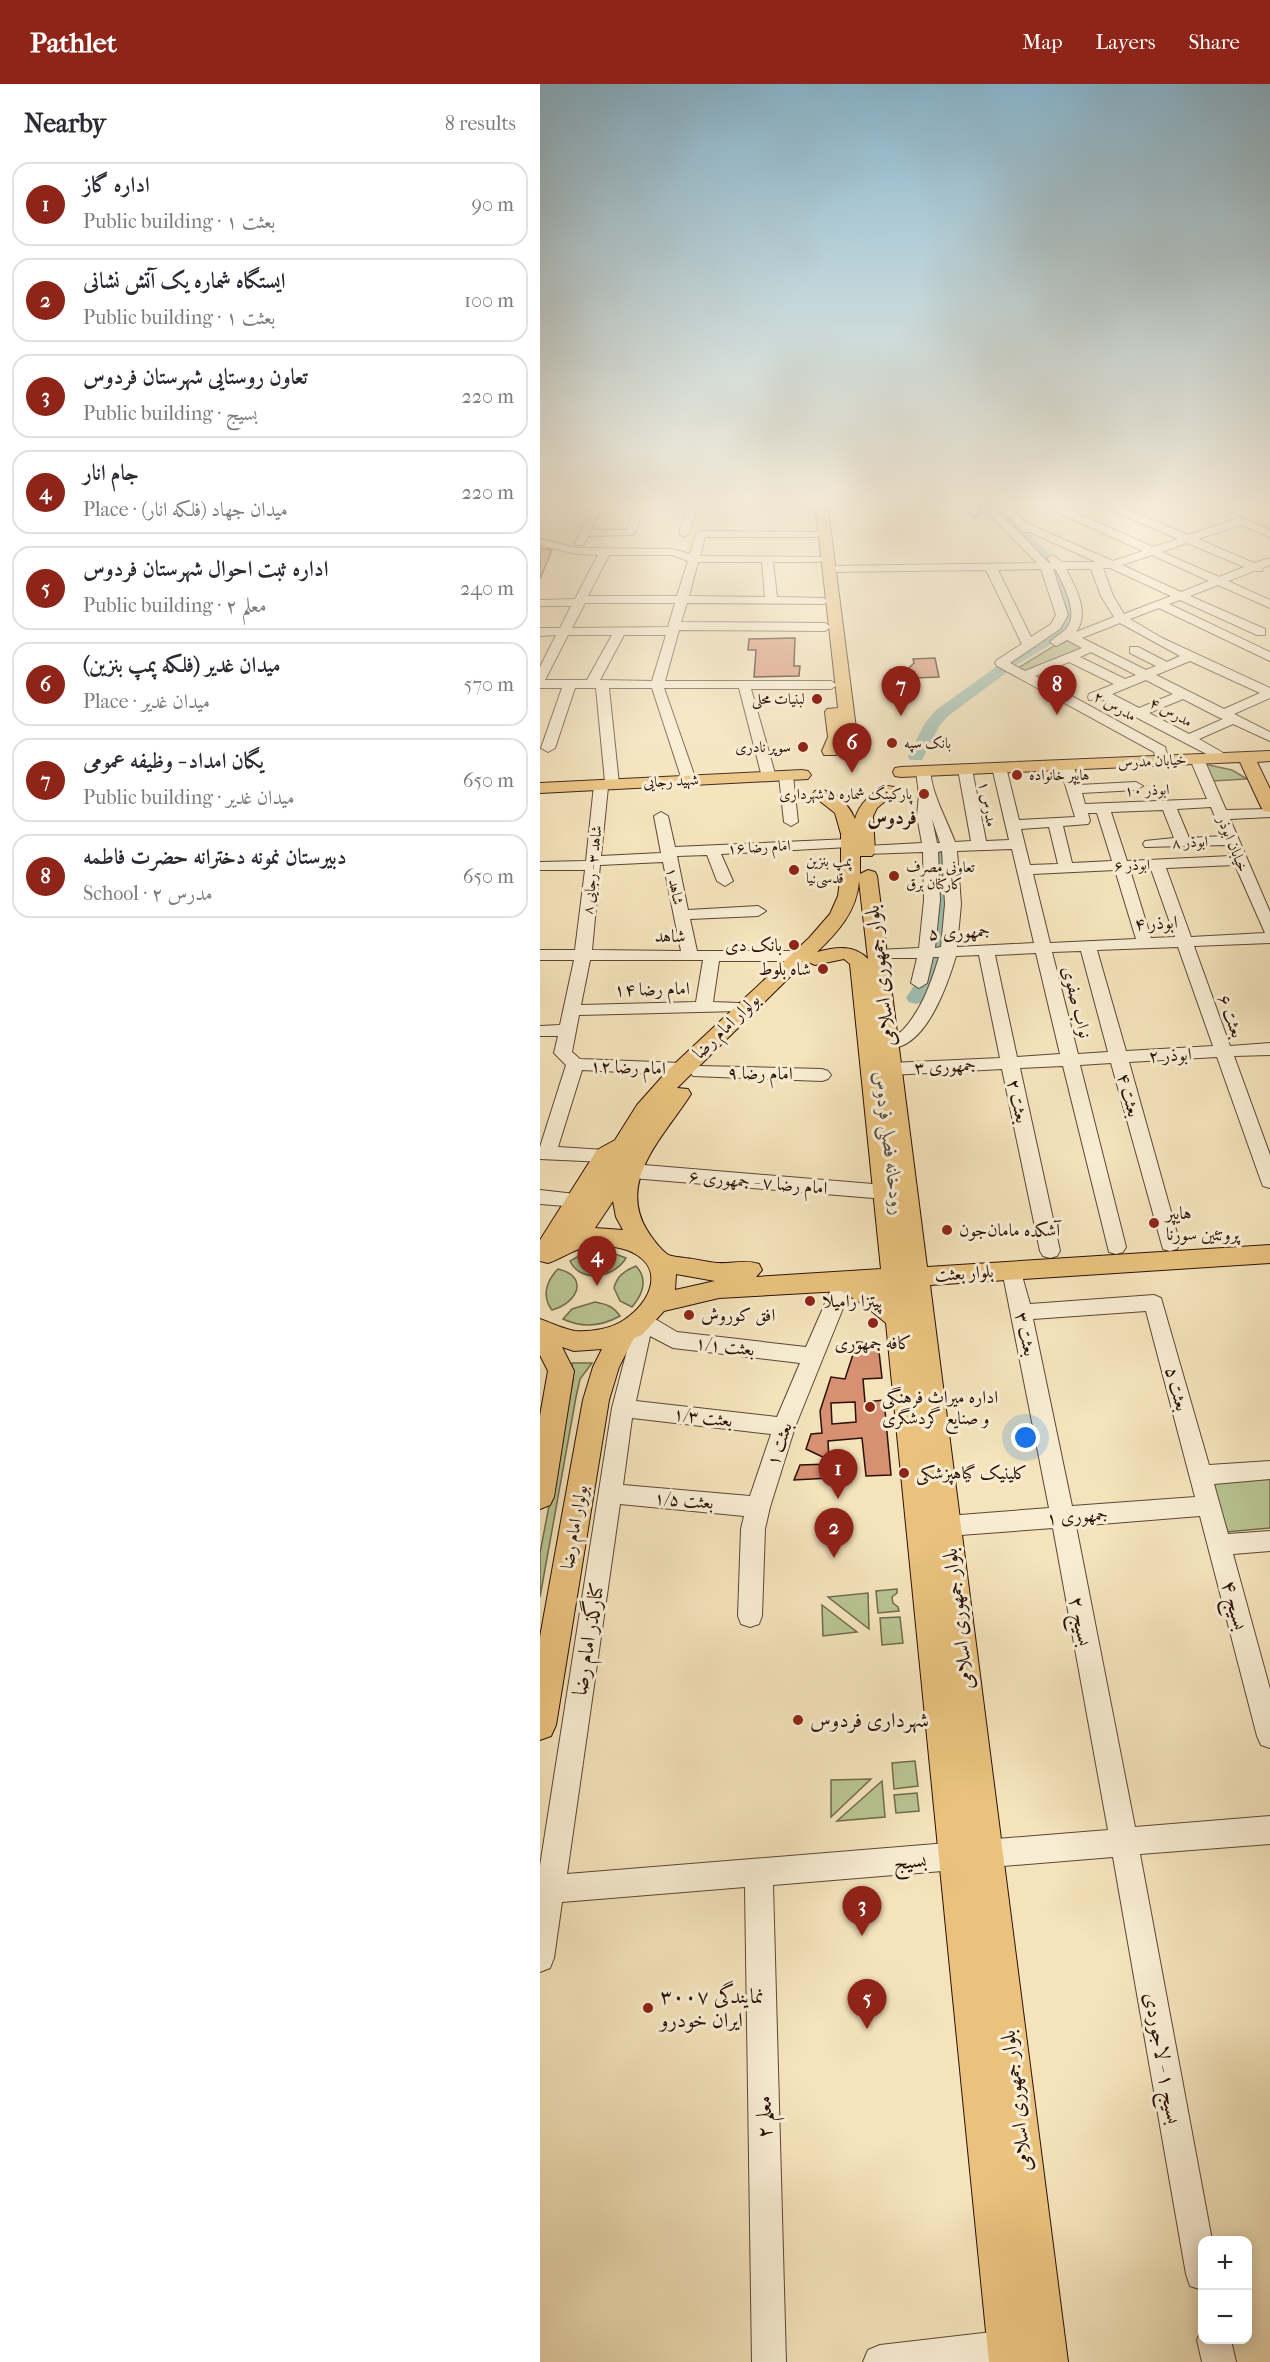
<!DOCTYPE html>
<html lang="en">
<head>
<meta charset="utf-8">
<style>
  body { margin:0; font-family:"IM FELL French Canon",Amiri,serif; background:#f7f7f7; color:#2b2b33 }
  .controls { position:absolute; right:18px; bottom:18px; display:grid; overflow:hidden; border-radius:12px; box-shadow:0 3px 15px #0003 }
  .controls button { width:54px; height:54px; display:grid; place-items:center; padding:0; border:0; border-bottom:2px solid #e1e1e2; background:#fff; color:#2b2b33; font:30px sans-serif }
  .you { position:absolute; left:486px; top:1354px; width:21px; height:21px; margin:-15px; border:4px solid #fff; border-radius:50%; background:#1a73e8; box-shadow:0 0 0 9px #1a73e833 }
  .badge { display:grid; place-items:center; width:39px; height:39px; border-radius:50%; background:#8f2418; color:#fff; font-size:20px; font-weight:700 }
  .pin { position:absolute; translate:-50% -50px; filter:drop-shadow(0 2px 3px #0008) }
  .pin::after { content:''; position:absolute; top:32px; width:21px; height:18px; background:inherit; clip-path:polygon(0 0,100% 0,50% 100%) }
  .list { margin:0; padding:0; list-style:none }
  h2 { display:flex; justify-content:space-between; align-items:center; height:78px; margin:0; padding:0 24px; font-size:26px }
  h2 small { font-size:20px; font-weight:400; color:#7c7c81 }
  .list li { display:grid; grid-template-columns:39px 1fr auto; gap:18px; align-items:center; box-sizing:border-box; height:84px; margin:0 12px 12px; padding:0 12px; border:2px solid #e1e1e2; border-radius:18px }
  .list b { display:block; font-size:22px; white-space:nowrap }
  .list p { margin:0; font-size:20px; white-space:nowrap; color:#7c7c81 }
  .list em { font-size:20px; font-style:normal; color:#7c7c81 }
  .map { position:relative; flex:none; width:730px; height:2278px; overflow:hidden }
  header { display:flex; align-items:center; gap:36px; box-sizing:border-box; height:84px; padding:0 30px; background:#8f2418; color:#fff }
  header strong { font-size:28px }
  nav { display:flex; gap:33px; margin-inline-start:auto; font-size:21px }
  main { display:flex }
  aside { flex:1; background:#fff }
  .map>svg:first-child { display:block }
</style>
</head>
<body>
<header>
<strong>Pathlet</strong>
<nav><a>Map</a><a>Layers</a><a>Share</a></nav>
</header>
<main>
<aside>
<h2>Nearby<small>8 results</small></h2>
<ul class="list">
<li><span class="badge">1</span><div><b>اداره گاز</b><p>Public building · بعثت ۱</p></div><em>90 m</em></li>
<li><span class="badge">2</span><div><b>ایستگاه شماره یک آتش نشانی</b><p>Public building · بعثت ۱</p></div><em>100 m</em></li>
<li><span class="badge">3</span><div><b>تعاون روستایی شهرستان فردوس</b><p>Public building · بسیج</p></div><em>220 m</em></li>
<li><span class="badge">4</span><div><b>جام انار</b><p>Place · میدان جهاد (فلکه انار)</p></div><em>220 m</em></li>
<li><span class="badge">5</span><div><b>اداره ثبت احوال شهرستان فردوس</b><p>Public building · معلم ۲</p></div><em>240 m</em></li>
<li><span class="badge">6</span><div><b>میدان غدیر (فلکه پمپ بنزین)</b><p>Place · میدان غدیر</p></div><em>570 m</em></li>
<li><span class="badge">7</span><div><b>یگان امداد - وظیفه عمومی</b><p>Public building · میدان غدیر</p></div><em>650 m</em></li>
<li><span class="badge">8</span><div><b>دبیرستان نمونه دخترانه حضرت فاطمه</b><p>School · مدرس ۲</p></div><em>650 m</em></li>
</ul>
</aside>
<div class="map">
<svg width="730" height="2278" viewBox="0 0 730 2278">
  <rect width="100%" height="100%" fill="#f4e3bb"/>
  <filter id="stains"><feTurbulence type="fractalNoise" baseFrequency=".00333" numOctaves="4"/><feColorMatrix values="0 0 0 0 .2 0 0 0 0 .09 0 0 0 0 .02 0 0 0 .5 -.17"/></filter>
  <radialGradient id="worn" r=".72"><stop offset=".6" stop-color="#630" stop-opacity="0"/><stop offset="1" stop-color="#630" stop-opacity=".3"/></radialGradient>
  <g fill="#b8c492" stroke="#716a4d" stroke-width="1.5">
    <polygon points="527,554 546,563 486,588 478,584"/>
    <polygon points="664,680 692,686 707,695 672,697"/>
    <path d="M57,1168L75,1170L86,1174C74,1194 41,1200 30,1177L39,1172Z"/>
    <path d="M96,1182C108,1195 103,1210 92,1223L80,1217L74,1204C77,1192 84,1187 96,1182Z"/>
    <path d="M18,1185C51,1193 36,1220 12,1226C1,1212 7,1196 18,1185Z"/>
    <path d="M55,1218C66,1220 73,1222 80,1232C62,1242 42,1244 23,1235L32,1225Z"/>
    <polygon points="32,1279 52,1279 40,1295 36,1313 0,1513 0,1469 33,1296"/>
    <polygon points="730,1394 730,1444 686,1448 673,1399"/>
    <polygon points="357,1505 357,1509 352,1513 353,1519 358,1523 359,1527 338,1529 336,1507"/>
    <polygon points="328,1509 329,1545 288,1513"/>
    <polygon points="282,1521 317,1548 283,1552"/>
    <polygon points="360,1533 363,1559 342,1561 340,1534"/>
    <polygon points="375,1677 378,1702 354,1705 352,1679"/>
    <polygon points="331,1695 291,1733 291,1696"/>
    <polygon points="342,1697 345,1733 297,1737"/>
    <polygon points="377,1709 379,1727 356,1729 354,1711"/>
  </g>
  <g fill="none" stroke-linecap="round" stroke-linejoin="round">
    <g fill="#9cbeb1" fill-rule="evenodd">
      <path d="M453,417H465L472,432L516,477L518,480L516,483L522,487L533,516L536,531L534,537L510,561L473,583L468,581L465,578L468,575C480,567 519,547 522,532C524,518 512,500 508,487L510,484L506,483C488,464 459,443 453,417Z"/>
      <polygon points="461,581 466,583 469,586 466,589 408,632 400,641 382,676 370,676 368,672 385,639 396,626 456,583"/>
      <polygon points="402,760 408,761 411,765 414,819 408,862 405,866 391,866 388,862 394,819 393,765 396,761"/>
      <polygon points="397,868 404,870 407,874 401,891 383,918 376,920 369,918 366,914 381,891 390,870"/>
    </g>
  </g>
  <g fill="#d79071" stroke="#2a1108" stroke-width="1.5" fill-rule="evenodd">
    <polygon points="419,417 443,417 440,430 434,434"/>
    <polygon points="0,464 12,466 0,495"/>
    <polygon points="255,554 254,582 260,582 259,592 214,593 216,566 208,566 209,555"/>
    <polygon points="395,574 399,593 376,594 375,588 368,585 374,579 373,575"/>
    <path d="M317,1258L338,1259L342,1294L323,1295L325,1318L344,1316L351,1391L326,1392L322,1354L288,1357L289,1376L266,1365L271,1350L282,1349L280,1327L291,1293L305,1295ZM315,1318L316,1338L292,1340L291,1319Z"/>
    <polygon points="289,1380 290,1394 254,1396 260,1381"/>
  </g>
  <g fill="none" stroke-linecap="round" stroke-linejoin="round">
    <g stroke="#5c4635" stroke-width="2">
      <g id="minor">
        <polygon points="4,417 14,417 5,435 0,438 0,425"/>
        <polygon points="97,417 107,417 106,419 273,417 278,420 273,423 157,423 149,450 144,453 139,450 146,425 104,425 94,451 48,452 44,461 36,461 35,459 53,419 62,421 51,446 86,446"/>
        <path d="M446,417H456L457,426L509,479H511L507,474L513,471L522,478H556L490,448H483L466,429L464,417H474L476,428L486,439L573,477L603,467L503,422V418L671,419L693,417L672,425L584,424L648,451L692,436L686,432L691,429L730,446V453L701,441L658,455L714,479L730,474V481L723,484L722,487H714L688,497L730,516V524L678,501L650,512L725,545V551H717L640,516L629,520L730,568V577L619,524L590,535L622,554L730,604V614L694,630L730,648V657L693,640L659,655L692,674L690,677H680L561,615L549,616L548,613L549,610L574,600L529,578L495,592L625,663L629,677L622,681L617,680L614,668L457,582L455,579L457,576L482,560L446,486L290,488L284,485L290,482L497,479L448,429ZM523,423L573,424V427L638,455L613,463ZM647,459L704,483L679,493L622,468ZM612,471L669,497L641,508L582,481ZM563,484H570L631,512L584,530L573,512ZM501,485L516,531L511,540L491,553L458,486ZM513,485L516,486C523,500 538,527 528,542C524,549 515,552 510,558L516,562L527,556L542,564L485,587L470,579L520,545L528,531ZM526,485H551L561,512L574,533L536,548C550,529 536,504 526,485ZM580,539L640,572L627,578L598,563H590V569L616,582L606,586L542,554ZM551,568L596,591L585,595L540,573ZM650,577L720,609L684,625L616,591ZM606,596L633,610L599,624L572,610ZM643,615L678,633L683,635L649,650L609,629Z"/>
        <path d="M161,447L280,448L281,450L276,453H165L160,472L282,473V477L278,478H233L237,513L283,514L289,517L283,520L147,519L141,538L285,539L291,543L285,547L139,546L125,597H291L297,601L291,605H211L236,693L229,697L222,693L199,604H124L156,696L149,700L142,696L112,604H69L79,700L77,703H68L61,772L121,769L114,732L121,728L128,732L135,763L309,755L316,759L309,763L181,770L193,797L185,802L177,797L167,771L137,772L148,826L218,822L226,827L218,832L150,835L157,867H259L267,872L259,877H179L173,918L199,919L201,923L199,927L39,931L32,968L40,975L141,979L147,981L150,985L147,989L141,991L42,986L18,1063L65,1066L72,1067L74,1072L72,1077L65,1078L0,1075V1063L26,981L14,969L18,952H0V942L20,941L34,876H0V866H35L45,786H0V778L46,777L54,701L56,698H65L56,604H35L15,664L8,668L1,664L22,604H0V583L16,551L0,552V544H20L31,522H0V516L35,515L58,471L37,470L0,461V455L37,464L133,465L150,470L156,450ZM69,471H132L148,477L137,512H48ZM158,478H222L225,513L149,512ZM45,519H135L128,543L32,544ZM28,551H72L47,596H5ZM84,551H126L112,597L60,596ZM123,778L141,867L52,866L60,781ZM50,876H163L156,918L41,921Z"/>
        <path d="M657,671L664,675L686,726L730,725V733L690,735L730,828V859L654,862L690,962L730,959V971L694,972L730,1071V1104L723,1102L721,1097L677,973L589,978L640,1160L637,1165L630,1167L623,1165L571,979L540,981L586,1163L583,1168L576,1170L569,1168L523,982L480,984L520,1167L517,1172L510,1174L503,1172L500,1167L462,985L351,991L345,989L342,985L345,981L351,979L460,974L439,871L416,872C407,902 383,974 341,963L338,959C344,951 356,953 363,946C382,925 391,899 399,873H393L387,899L379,904L371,899L377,874H331L329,871L331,868L337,866L379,864L384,816L383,768L326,770L319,766L326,762L382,759L377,732L379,710L376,687L378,684L383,683L390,687C393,713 406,734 415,758L431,757L418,685L425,681L432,685L446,757L469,756L452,683L454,680L459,679L466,683L479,736L535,733L519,680L526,676L533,680L539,701L596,698L603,702L596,706L542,709L545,720L667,715L650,675ZM671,723L683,752L649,754L637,725ZM623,726L634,754L605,757L603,760L605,763L686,761L691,772L587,777L571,728ZM548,729H557L572,777L532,779L523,742L548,740L550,737ZM392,735L400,759H397ZM509,743L518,780L490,781L481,745ZM472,765L494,859L417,863L421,820L417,767ZM402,767L405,820L401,863L395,864L400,816L398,768ZM695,781L725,849L651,853L626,784ZM611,785L635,853L611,854L590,786ZM575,786L596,855L510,859L493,790ZM638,863L673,962L586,967L557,866ZM541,867L568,968L538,970L512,868ZM496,869L520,970L477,973L455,871Z"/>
        <polygon points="246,688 253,692 258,738 251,742 244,738 239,692"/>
        <polygon points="159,982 282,985 288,987 291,991 288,995 282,997 153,992 150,988 153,984"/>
        <polygon points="92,1080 345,1101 352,1103 355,1108 352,1113 345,1115 92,1094 85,1092 83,1087 85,1082"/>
        <polygon points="0,1106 44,1111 47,1116 44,1121 37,1123 0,1120"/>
        <path d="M472,1179L479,1181L490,1220L614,1211L621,1214L669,1381L730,1377V1395L674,1400L688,1450L730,1447V1467L693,1470L730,1605V1664L721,1661L717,1652L660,1432L536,1442L595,1743L730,1732V1760L600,1770L672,2156H662V2206L650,2202L646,2190L573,1773L233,1801L246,2278H212L205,1803L22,1818L14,1874L10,1884L0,1888V1782L72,1324L96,1232L103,1230L110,1232L137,1248L266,1263L297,1192L304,1189L311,1192L314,1197L255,1343L230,1423L225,1445L222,1532L219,1540L210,1543L201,1540L198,1532L201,1445L204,1432L80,1420L27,1790L568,1746L513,1444L407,1452L399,1449L395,1442L399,1435L407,1432L509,1424L462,1186L465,1181ZM606,1227L655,1413L532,1422L493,1235ZM110,1252L133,1264L260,1279L237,1333L96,1317ZM92,1334L231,1350L210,1412L83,1401Z"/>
        <polygon points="662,2244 662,2256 691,2256 696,2278 662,2278 657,2256"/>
        <polygon points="469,2246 481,2251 486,2263 481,2275 473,2278 323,2278 328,2266 340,2261"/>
      </g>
    </g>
    <g stroke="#2a1108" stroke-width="2">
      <g id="major">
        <polygon points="275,417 287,417 317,652 327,665 319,670 313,669 303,655 296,671 284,671 282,667 288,653 285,628 287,625 298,624"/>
        <polygon points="730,667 730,677 717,678 730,705 730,728 724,727 721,723 700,678 361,693 355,692 353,688 355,684 361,683"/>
        <polygon points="262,686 268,687 271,691 268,695 0,709 0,699"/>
        <path d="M348,702L354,703L357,707L337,724L333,732L335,768L332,772H320V790L328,786L335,788L337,792L387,1183L730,1161V1179L390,1201L528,2278H449L346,1239L324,1221L301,1207L179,1214L124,1227L102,1251L94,1254L79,1283L69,1316L16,1641L11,1652L0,1656V1553L43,1316L53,1283L62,1265L34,1267L22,1263L34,1287L14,1413L10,1421L0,1425V1332L8,1287L0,1271V1235C11,1239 24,1245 35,1247C51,1248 71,1245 84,1236C113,1217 126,1181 87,1166C75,1162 64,1161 51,1162C35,1164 23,1174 8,1179L0,1177V1156L57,1066L75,1056L97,1021L129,985L269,854L290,830L298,812L301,789V750L295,729L272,711L275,707C292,703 309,720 315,735C319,720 333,706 348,702ZM319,797L328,875C314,860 295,863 277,868C298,848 317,827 319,797ZM304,875L310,880L341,1185L216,1193L222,1186L219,1180C205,1175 192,1180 177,1179C167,1178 156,1175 145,1174C140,1173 131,1173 127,1170C121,1166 111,1153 107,1146C76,1096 126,1050 151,1010L148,1005L137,1004L266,877L275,881ZM73,1117L76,1133L83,1146L55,1144ZM136,1190L175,1197L135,1206Z"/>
      </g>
    </g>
    <use href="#minor" fill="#f8edd3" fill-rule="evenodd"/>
    <use href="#major" fill="#eac27e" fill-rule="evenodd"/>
  </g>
  <linearGradient id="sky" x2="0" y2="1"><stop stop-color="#89b8d2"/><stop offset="0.57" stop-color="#faf2e0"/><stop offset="1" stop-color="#faf2e0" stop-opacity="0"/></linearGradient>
  <rect width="730" height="736" fill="url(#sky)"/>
  <g fill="#8f2418" stroke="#f8edd3" stroke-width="2">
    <circle cx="277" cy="615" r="6"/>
    <circle cx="352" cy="659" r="6"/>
    <circle cx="263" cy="663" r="6"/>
    <circle cx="477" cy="691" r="6"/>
    <circle cx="384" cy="710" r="6"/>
    <circle cx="254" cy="786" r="6"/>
    <circle cx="354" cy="792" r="6"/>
    <circle cx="254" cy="861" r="6"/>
    <circle cx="283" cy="885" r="6"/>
    <circle cx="614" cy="1139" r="6"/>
    <circle cx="407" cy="1146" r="6"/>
    <circle cx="270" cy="1217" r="6"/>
    <circle cx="149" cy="1231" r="6"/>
    <circle cx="333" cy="1239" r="6"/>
    <circle cx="330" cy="1323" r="6"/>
    <circle cx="364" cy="1389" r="6"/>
    <circle cx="258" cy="1636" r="6"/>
    <circle cx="108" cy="1924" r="6"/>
  </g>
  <g text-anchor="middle" stroke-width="6" stroke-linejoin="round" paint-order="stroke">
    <g font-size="15" fill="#2a1108" stroke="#f8edd3" text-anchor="start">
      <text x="265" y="620" text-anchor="end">لبنیات محلی</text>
      <text x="364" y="664">بانک سپه</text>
      <text x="251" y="668" text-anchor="end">سوپر نادری</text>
      <text x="489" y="696">هایپر خانواده</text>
      <text x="372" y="715" text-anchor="end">پارکینگ شماره ۵ شهرداری</text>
      <text x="266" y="782">پمپ بنزین<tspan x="266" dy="17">قدسی‌نیا</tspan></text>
      <text x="366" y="788">تعاونی مصرف<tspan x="366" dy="17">کارکنان برق</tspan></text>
    </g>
    <g font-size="15" fill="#2a1108" stroke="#f8edd3">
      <text transform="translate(575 622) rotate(29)" y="5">مدرس ۲</text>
      <text transform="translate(631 628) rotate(28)" y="5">مدرس ۴</text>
      <text transform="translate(612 677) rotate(-3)" y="5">خیابان مدرس</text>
      <text transform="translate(131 697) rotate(-3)" y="5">شهید رجایی</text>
      <text transform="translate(607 706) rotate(-2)" y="5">ابوذر ۱۰</text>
      <text transform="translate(448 720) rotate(80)" y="5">مدرس ۱</text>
      <text transform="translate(650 758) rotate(-3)" y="5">ابوذر ۸</text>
      <text transform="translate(693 760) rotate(68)" y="5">خیابان ابوذر</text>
      <text transform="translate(219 763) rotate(-3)" y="5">امام رضا ۱۶</text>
      <text transform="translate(592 781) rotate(-2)" y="5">ابوذر ۶</text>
      <text transform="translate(52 786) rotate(-84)" y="5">شاهد ۳ - رجایی ۸</text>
      <text transform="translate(135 802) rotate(79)" y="5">شاهد ۱</text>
    </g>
    <g font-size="18" fill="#2a1108" stroke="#f8edd3">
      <text transform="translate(616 839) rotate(-3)" y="6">ابوذر ۴</text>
      <text transform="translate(419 848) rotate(-3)" y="6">جمهوری ۵</text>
      <text transform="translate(130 852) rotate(1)" y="6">شاهد</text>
      <text transform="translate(112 905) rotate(-1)" y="6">امام رضا ۱۴</text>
      <text transform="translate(537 918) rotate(76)" y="6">نواب صفوی</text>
      <text transform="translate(691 932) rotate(70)" y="6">بعثت ۶</text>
      <text transform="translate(186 942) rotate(-44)" y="6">بولوار امام رضا</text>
      <text transform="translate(630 971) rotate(-3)" y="6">ابوذر ۲</text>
      <text transform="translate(405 982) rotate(-3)" y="6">جمهوری ۳</text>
      <text transform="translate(88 983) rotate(2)" y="6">امام رضا ۱۲</text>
      <text transform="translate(220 989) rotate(1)" y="6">امام رضا ۹</text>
      <text transform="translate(589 1011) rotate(75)" y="6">بعثت ۴</text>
      <text transform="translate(478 1017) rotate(78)" y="6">بعثت ۲</text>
      <text transform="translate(218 1098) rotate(5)" y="6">امام رضا ۷ - جمهوری ۶</text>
      <text transform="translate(424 1189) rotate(-4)" y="6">بلوار بعثت</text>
      <text transform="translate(486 1250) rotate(78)" y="6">بعثت ۳</text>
      <text transform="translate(185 1262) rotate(7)" y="6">بعثت ۱/۱</text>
      <text transform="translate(637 1305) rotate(75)" y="6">بعثت ۵</text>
      <text transform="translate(163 1333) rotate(7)" y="6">بعثت ۱/۳</text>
      <text transform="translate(239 1360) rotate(-71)" y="6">بعثت ۱</text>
      <text transform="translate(144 1416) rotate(5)" y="6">بعثت ۱/۵</text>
      <text transform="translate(537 1432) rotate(-4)" y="6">جمهوری ۱</text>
      <text transform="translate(34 1443) rotate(-80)" y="6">بولوار امام رضا</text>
    </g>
    <g font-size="18" fill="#2a1108" stroke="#f8edd3" text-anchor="start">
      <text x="242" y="867" text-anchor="end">بانک دی</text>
      <text x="271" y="891" text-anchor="end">شاه بلوط</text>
      <text x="626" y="1135">هایپر<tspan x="626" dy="21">پروتئین سورنا</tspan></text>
      <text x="419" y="1152">آشکده مامان‌جون</text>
      <text x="282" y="1223">پیتزا رامیلا</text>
      <text x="161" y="1237">افق کوروش</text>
      <text x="333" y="1265" text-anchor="middle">کافه جمهوری</text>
      <text x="342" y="1319">اداره میراث فرهنگی<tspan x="342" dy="21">و صنایع گردشگری</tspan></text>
      <text x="376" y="1395">کلینیک گیاهپزشکی</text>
    </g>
    <g font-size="20" font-weight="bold" fill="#2a1108" stroke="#f8edd3">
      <text x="352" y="740">فردوس</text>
    </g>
    <g font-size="20" font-style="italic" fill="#524e43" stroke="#f8edd3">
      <text transform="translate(350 1059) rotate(83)" y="7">رودخانه فصلی فردوس</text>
    </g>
    <g font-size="21" fill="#2a1108" stroke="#f8edd3">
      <text transform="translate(340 892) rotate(-97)" y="7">بلوار جمهوری اسلامی</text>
      <text transform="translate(695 1521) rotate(75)" y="7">بسیج ۴</text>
      <text transform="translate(418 1535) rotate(-97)" y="7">بلوار جمهوری اسلامی</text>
      <text transform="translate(541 1537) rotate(79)" y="7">بسیج ۲</text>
      <text transform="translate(48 1555) rotate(-81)" y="7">کنارگذر امام رضا</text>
      <text transform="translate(370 1777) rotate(-4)" y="7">بسیج</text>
      <text transform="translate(623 1974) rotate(80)" y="7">بسیج ۱ - لاجوردی</text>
      <text transform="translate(476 2017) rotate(-97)" y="7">بلوار جمهوری اسلامی</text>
      <text transform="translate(224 2033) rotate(-91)" y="7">معلم ۲</text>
    </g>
    <g font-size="21" fill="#2a1108" stroke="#f8edd3" text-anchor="start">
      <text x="270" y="1643">شهرداری فردوس</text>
      <text x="120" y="1919">نمایندگی ۳۰۰۷<tspan x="120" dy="24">ایران‌ خودرو</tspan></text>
    </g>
  </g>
  <rect width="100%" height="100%" filter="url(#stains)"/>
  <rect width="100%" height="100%" fill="url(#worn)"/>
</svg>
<div class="controls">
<button>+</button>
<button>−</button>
</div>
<div class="you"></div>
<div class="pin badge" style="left:298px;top:1415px">1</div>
<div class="pin badge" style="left:294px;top:1474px">2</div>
<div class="pin badge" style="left:322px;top:1852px">3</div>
<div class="pin badge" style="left:57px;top:1202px">4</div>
<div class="pin badge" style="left:327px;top:1945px">5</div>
<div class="pin badge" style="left:312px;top:689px">6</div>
<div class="pin badge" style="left:361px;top:632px">7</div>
<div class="pin badge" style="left:517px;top:631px">8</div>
</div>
</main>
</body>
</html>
